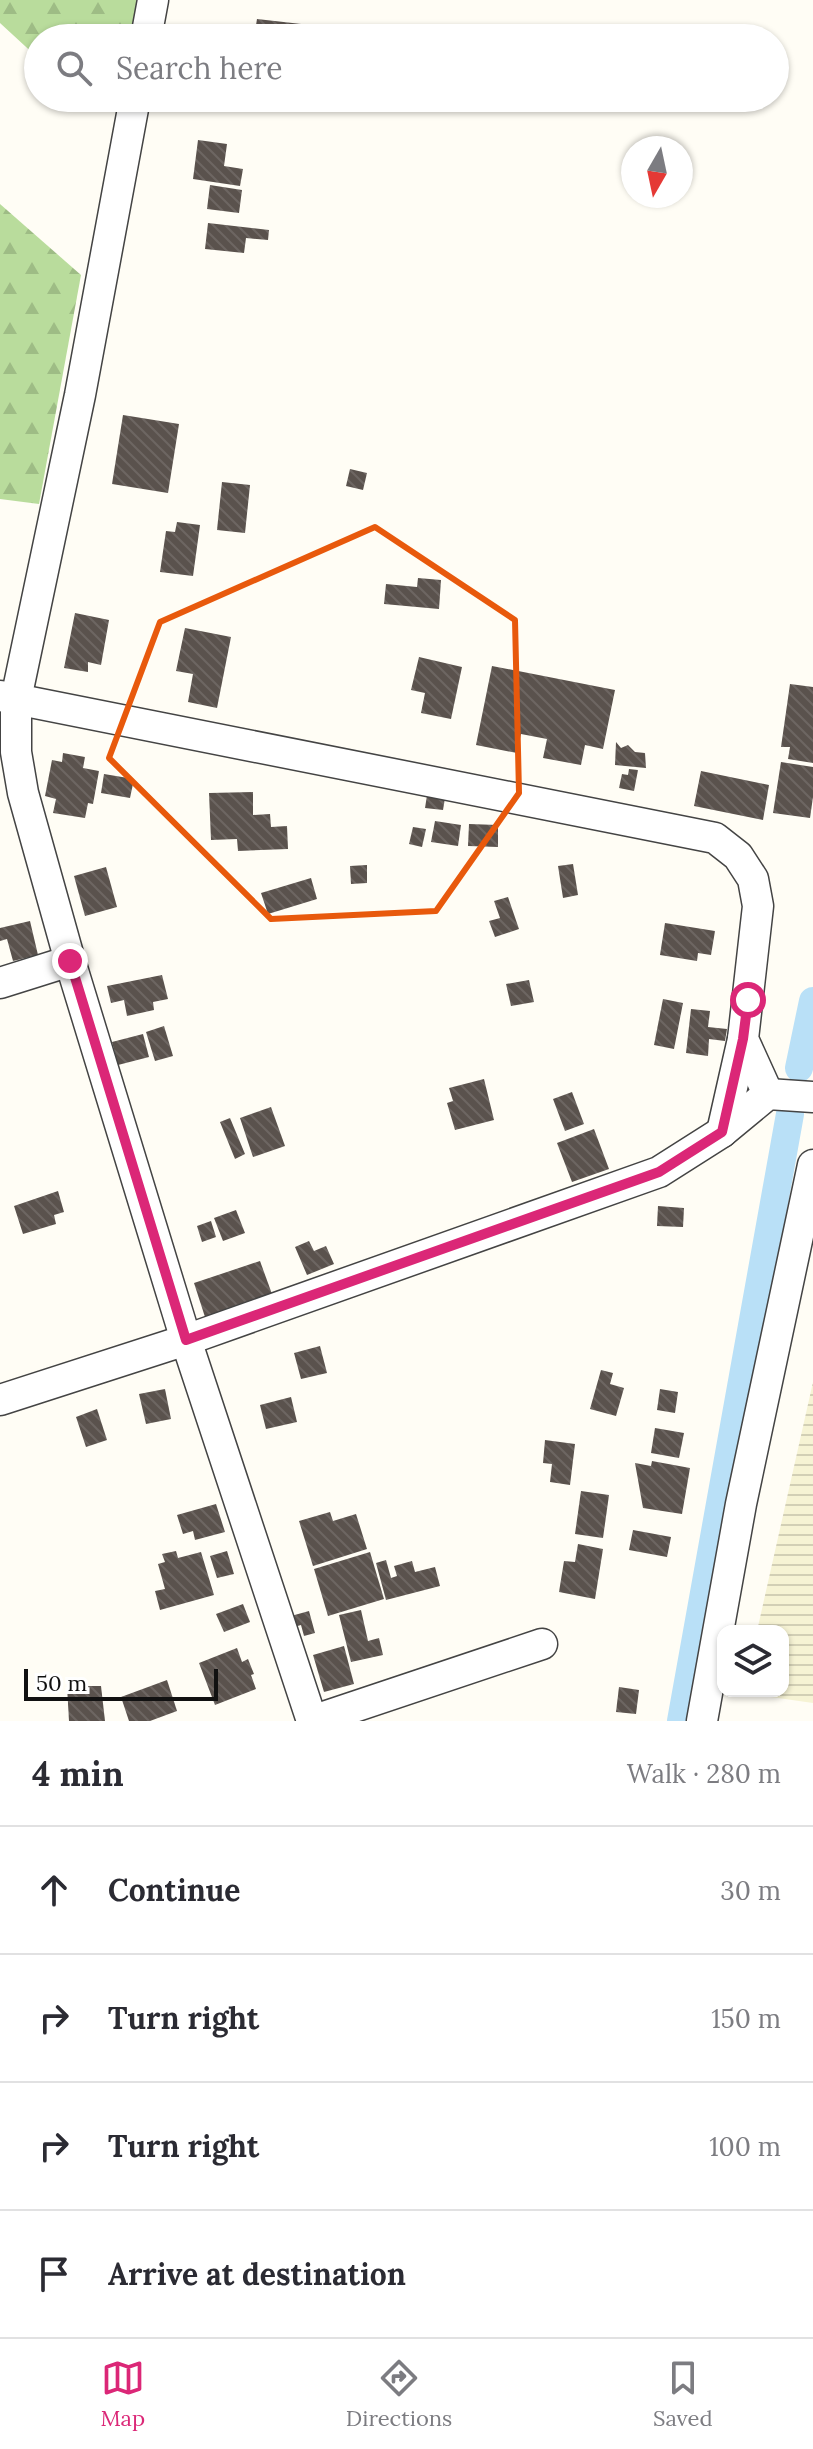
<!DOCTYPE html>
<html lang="en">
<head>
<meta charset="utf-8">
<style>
  body { margin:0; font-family:Lora,serif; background:#f2f2f3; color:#2b2b33 }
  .controls { position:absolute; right:24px; bottom:24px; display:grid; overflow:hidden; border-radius:16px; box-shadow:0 2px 6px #0004 }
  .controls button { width:72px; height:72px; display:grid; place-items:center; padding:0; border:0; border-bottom:2px solid #e1e1e2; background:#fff; color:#2b2b33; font:40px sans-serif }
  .compass { position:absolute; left:621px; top:136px; width:72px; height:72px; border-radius:50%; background:#fff; box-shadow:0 2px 6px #0004; rotate:189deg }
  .scale { position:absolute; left:24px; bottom:20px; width:194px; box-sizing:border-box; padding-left:8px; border:4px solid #111; border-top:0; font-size:22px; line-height:28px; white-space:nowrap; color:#111; -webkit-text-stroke:6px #fff; paint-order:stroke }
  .stop { position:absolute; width:24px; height:24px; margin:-18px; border:6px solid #db2777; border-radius:50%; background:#fff }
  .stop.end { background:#db2777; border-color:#fff; box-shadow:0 2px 8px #0008 }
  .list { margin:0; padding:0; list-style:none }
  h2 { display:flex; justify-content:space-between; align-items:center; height:104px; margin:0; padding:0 32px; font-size:34px }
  h2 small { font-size:26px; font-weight:400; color:#7c7c81 }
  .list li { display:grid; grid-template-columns:52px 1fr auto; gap:24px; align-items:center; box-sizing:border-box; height:128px; padding:0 32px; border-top:2px solid #e1e1e2 }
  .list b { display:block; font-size:30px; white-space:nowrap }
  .list em { font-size:26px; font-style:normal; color:#7c7c81 }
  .icon { flex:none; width:44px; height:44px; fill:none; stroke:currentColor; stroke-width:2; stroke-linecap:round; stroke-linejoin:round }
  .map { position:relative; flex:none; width:813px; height:1721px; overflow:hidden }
  .search { position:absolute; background:#fff; box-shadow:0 2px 6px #0004; left:24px; right:24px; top:24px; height:88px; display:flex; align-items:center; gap:20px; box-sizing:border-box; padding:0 28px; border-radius:44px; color:#7c7c81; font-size:30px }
  .sheet { height:616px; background:#fff }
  nav { display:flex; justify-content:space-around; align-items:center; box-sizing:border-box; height:112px; border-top:2px solid #e1e1e2; background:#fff; font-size:22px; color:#7c7c81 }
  nav a { display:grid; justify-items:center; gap:4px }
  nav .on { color:#db2777 }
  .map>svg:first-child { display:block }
</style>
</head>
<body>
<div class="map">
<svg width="813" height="1721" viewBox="0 0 813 1721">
  <defs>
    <pattern id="farmland-rules" width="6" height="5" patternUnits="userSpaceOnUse" patternTransform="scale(2)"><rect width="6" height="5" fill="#f6f3d4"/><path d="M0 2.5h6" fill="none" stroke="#d2cfb5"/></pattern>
    <pattern id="forest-firs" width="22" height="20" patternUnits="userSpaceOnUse" patternTransform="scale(2)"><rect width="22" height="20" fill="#b9dc9c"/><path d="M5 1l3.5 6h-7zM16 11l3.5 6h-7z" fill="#9ebc85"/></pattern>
    <pattern id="building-back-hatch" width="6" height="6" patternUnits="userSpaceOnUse" patternTransform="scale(2)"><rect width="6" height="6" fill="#5a524d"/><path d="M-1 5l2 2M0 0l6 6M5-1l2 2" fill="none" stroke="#6d6662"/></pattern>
  </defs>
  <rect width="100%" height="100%" fill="#fffdf5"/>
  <polygon fill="url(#farmland-rules)" points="813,1382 813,1703 743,1693 783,1691 783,1631 757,1631"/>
  <g fill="url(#forest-firs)">
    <polygon points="0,0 137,0 130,38 38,38 38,58 0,23"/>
    <polygon points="0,204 81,275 39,504 0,499"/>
  </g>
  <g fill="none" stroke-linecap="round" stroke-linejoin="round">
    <g stroke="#b9e0f7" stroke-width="28">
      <polyline points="799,1068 813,1001"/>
      <polyline points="681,1721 790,1114"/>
    </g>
  </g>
  <g fill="url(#building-back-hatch)">
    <polygon points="257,19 310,25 308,38 254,38"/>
    <polygon points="198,140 227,144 224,166 243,169 240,186 193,179"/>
    <polygon points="210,185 242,190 239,213 207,209"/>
    <polygon points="208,223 269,230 268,240 246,238 244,253 205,249"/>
    <polygon points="123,415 179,424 168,493 112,484"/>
    <polygon points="350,469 367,473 363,490 346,486"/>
    <polygon points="222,482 250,485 245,533 217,530"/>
    <polygon points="177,522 200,525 193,576 160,572 166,531 175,532"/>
    <polygon points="418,578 441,580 439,609 384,604 386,584 417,587"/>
    <polygon points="75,613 109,620 101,665 88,662 88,672 64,668"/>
    <polygon points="185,628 231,637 217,708 188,702 193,674 176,671"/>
    <polygon points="419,657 462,667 451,719 421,713 425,693 411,690"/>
    <polygon points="492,666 615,690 603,749 585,745 581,765 543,758 547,739 521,734 517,753 476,745"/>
    <polygon points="790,684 813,687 813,763 788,759 790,747 781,747"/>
    <polygon points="616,742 621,748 628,745 635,752 645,753 646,768 615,765"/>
    <polygon points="63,753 85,757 83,768 99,771 93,804 88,803 85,818 53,813 56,799 45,796 52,760 62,762"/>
    <polygon points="781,762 813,767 813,797 810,818 773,813"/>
    <polygon points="629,769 638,770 634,791 619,788 622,774 628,775"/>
    <polygon points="701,771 769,785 763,820 694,806"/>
    <polygon points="104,774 134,779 130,798 101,793"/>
    <polygon points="428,789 446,792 443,810 425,808"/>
    <polygon points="253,792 253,815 270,814 271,827 287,826 288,849 238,851 237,839 211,840 209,793"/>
    <polygon points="435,821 461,825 458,846 431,842"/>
    <polygon points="469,824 498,825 498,847 468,846"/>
    <polygon points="413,827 426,829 422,847 409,844"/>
    <polygon points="573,864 578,895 563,898 558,866"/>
    <polygon points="367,865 367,883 351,884 350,866"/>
    <polygon points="106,867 117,907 85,916 74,876"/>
    <polygon points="311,878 317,899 268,914 261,893"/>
    <polygon points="508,897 519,929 495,937 489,921 500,918 494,901"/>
    <polygon points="30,921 38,955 13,961 7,939 0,941 0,928"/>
    <polygon points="665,923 715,931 711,955 698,953 697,961 660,955"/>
    <polygon points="162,975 168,999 153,1002 154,1010 127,1016 124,1000 111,1003 107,986"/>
    <polygon points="529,980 534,1002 511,1006 506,984"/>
    <polygon points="663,999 683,1003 674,1049 654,1045"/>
    <polygon points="691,1009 710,1011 708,1027 727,1029 725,1041 709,1039 708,1056 686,1053"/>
    <polygon points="164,1026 173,1056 155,1061 146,1032"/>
    <polygon points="143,1034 149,1057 118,1065 112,1042"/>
    <polygon points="484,1079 494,1120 455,1130 447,1103 453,1101 449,1088"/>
    <polygon points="572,1092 584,1124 565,1131 553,1099"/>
    <polygon points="271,1107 285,1146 253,1157 240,1118"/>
    <polygon points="230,1118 245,1154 235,1159 220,1122"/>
    <polygon points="594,1129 609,1169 572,1182 557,1143"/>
    <polygon points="58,1191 64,1212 54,1215 56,1224 23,1234 14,1206"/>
    <polygon points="658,1206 684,1208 683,1227 657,1226"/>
    <polygon points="236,1210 245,1233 223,1241 214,1218"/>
    <polygon points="211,1221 216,1237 202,1242 197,1226"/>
    <polygon points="309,1241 314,1251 326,1246 334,1264 307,1275 295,1247"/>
    <polygon points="260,1261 272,1294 205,1317 194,1283"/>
    <polygon points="320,1346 327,1373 301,1379 294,1353"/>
    <polygon points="601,1370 613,1373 610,1384 624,1388 616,1416 590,1409"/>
    <polygon points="165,1389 171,1419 146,1424 139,1394"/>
    <polygon points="660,1389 678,1392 675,1413 657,1410"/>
    <polygon points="291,1397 297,1422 266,1429 260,1405"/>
    <polygon points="97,1409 107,1440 86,1447 76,1417"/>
    <polygon points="655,1428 684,1433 679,1458 651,1453"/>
    <polygon points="545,1440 575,1444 570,1485 550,1482 552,1464 543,1463"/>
    <polygon points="652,1461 690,1468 682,1514 643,1508 635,1463 651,1466"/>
    <polygon points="581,1491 609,1495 603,1538 575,1534"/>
    <polygon points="216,1504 225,1532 195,1540 193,1531 183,1534 177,1515"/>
    <polygon points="330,1512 333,1521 356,1514 367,1549 313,1566 299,1521"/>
    <polygon points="633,1530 671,1537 667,1557 629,1550"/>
    <polygon points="578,1544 603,1549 595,1599 559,1592 564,1561 575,1562"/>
    <polygon points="176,1551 178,1558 201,1552 214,1595 160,1610 155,1591 165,1589 158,1564 165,1562 162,1554"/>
    <polygon points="227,1551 234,1574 217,1578 210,1556"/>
    <polygon points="370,1552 384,1599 328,1616 314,1569"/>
    <polygon points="386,1560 391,1578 397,1576 394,1566 412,1561 415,1572 435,1567 440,1586 386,1600 376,1563"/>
    <polygon points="243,1604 250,1622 224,1632 216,1614"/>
    <polygon points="361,1610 368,1641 379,1638 383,1655 351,1662 339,1615"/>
    <polygon points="309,1611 315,1633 304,1636 301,1625 294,1627 291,1616"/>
    <polygon points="344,1646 354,1684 324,1692 313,1655"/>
    <polygon points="237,1648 242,1662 248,1659 254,1674 251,1675 256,1689 215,1705 199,1663"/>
    <polygon points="167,1680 177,1711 150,1721 129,1721 121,1697"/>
    <polygon points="67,1686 101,1686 105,1721 69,1721"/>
    <polygon points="619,1687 639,1690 636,1714 616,1712"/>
  </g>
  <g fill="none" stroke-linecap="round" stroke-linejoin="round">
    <g stroke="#444" stroke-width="33">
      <g id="minor">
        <polyline points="146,38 153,0"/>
        <polyline points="135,98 80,395 16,699 16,752 23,793 70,961 186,1340 312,1721"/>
        <polyline points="0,696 715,838 738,856 753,879 758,906 743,1039 768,1094"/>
        <polyline points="0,983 70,961"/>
        <polyline points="722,1132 743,1039"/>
        <polyline points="0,1400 186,1340 659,1172 722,1132 768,1094 813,1097"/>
        <polyline points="312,1721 542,1644"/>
        <polyline points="702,1721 741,1504 813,1165"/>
      </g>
    </g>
    <use href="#minor" stroke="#fff" stroke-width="30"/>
  </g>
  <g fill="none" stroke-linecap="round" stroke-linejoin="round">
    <polyline stroke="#db2777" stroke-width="10" points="70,961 186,1340 659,1172 722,1132 743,1039 748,1000"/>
  </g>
  <path fill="none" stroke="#e8590c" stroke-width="6" stroke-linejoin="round" d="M375,527L515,620L519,793L436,911L271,919L109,758L160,622Z"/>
</svg>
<div class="controls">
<button><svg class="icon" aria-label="layers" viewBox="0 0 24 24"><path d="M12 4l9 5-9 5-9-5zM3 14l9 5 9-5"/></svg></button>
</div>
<svg class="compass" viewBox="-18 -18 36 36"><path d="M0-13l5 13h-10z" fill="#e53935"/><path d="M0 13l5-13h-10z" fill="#7c7c81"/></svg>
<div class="scale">50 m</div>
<div class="stop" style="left:748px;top:1000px"></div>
<div class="stop end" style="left:70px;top:961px"></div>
<div class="search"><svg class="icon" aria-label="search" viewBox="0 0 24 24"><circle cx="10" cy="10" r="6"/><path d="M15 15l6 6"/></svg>Search here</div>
</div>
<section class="sheet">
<h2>4 min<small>Walk · 280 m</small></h2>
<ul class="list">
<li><svg class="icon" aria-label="ahead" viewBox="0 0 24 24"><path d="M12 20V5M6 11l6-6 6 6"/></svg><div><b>Continue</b></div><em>30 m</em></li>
<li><svg class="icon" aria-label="right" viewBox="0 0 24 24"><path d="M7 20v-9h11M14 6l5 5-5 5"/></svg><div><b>Turn right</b></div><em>150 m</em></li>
<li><svg class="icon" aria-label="right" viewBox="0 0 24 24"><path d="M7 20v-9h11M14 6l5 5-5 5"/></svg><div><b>Turn right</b></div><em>100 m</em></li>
<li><svg class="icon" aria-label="arrive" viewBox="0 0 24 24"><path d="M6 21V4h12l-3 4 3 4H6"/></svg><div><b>Arrive at destination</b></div></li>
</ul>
</section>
<nav>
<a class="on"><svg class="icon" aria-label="map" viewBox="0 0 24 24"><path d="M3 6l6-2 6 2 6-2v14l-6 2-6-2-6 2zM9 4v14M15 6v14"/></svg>Map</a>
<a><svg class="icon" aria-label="directions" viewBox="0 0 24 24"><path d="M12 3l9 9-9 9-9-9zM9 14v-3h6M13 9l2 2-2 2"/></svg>Directions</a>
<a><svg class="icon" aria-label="saved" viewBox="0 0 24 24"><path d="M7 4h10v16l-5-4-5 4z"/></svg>Saved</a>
</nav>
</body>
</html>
